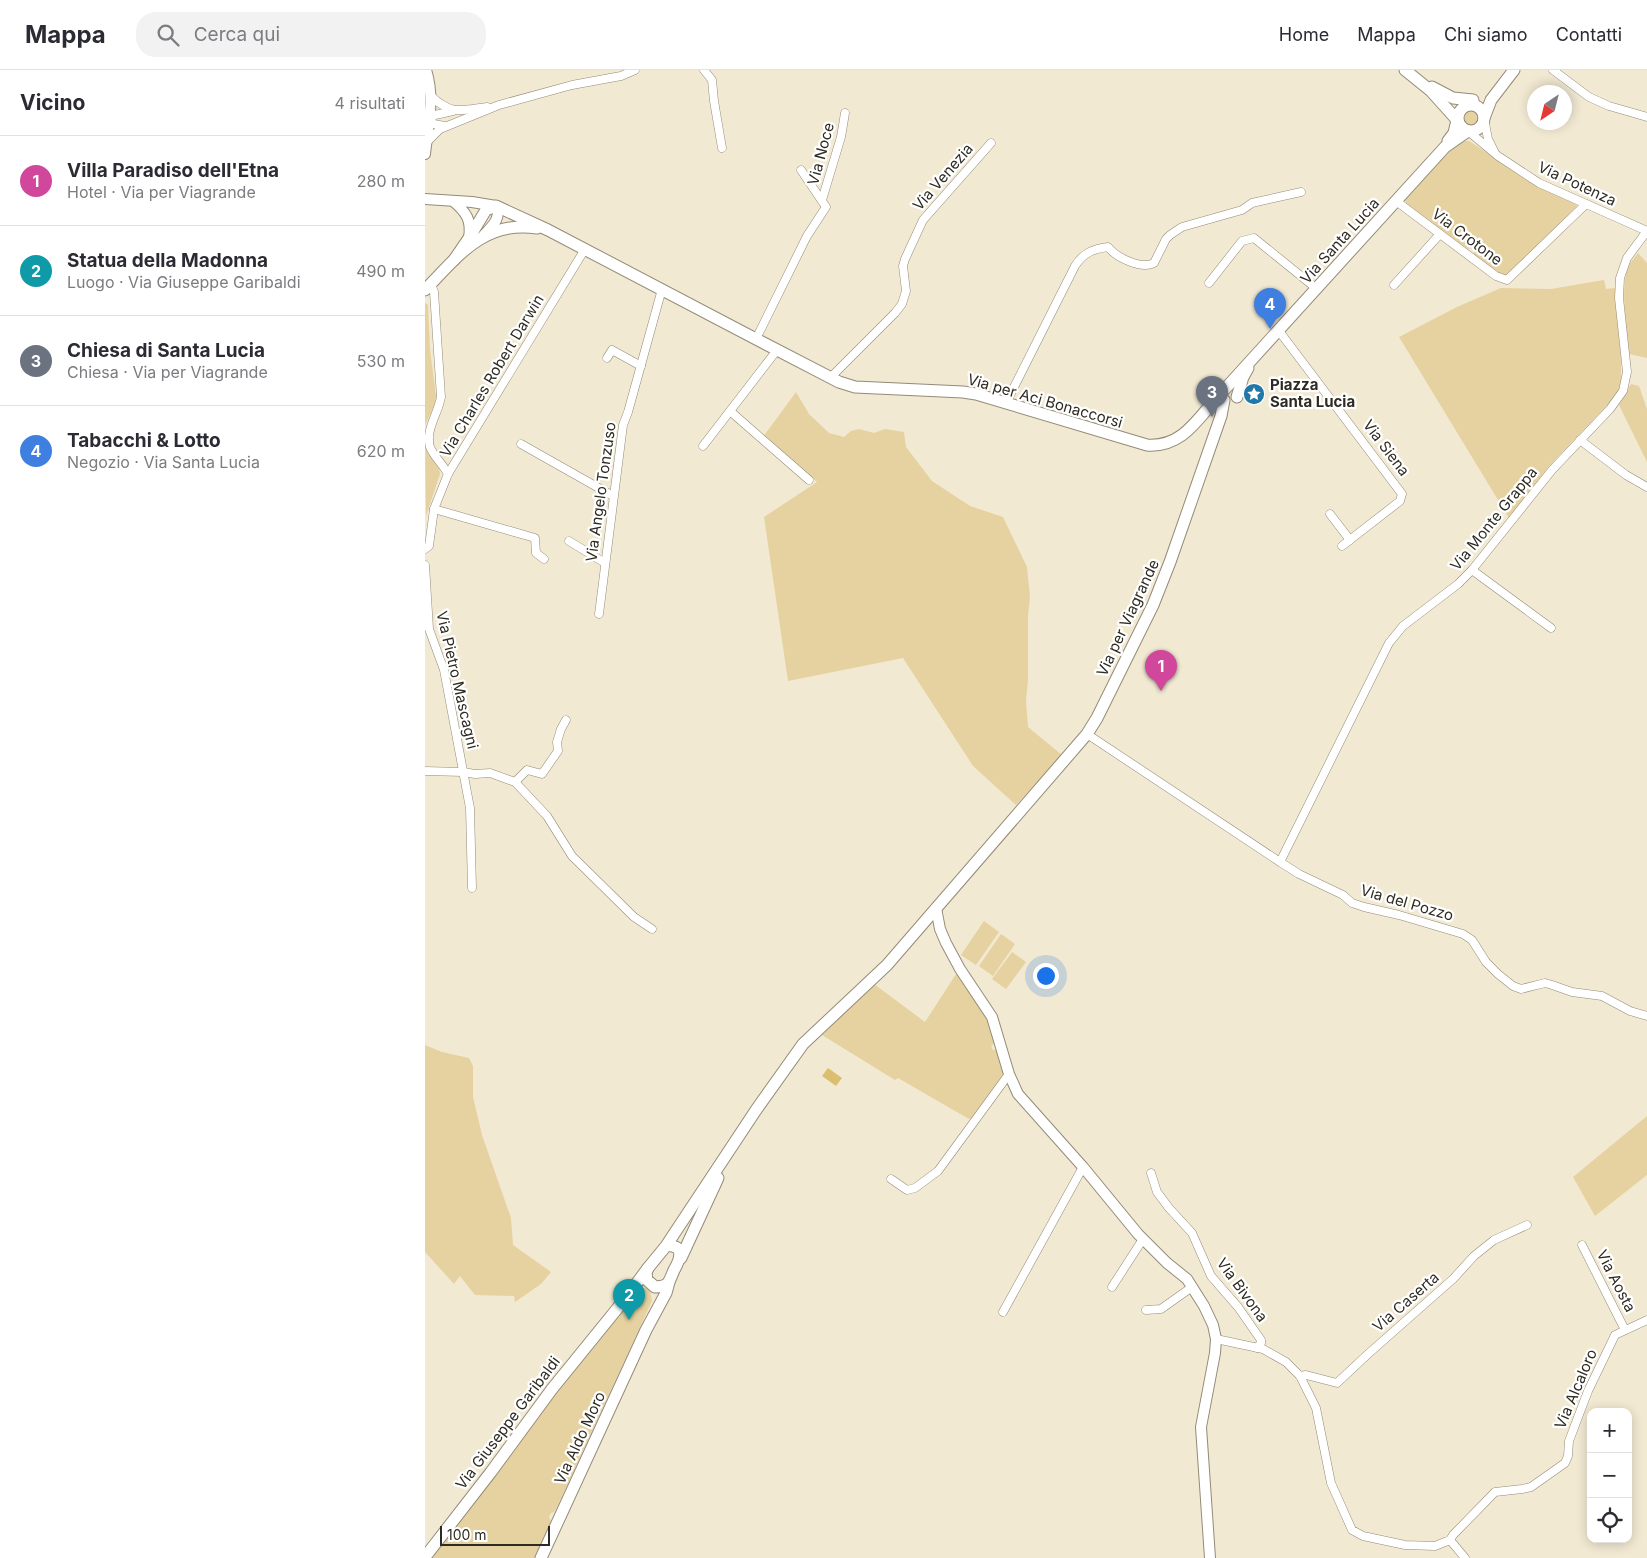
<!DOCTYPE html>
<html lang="it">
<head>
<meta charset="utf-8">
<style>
  body { margin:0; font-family:Inter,sans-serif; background:#f2f2f3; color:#2b2b33 }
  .controls { position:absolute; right:15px; bottom:15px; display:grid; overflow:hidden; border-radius:10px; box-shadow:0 2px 12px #0003 }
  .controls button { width:45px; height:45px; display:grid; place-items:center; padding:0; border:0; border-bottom:1px solid #e1e1e2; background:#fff; color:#2b2b33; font:25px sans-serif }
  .compass { position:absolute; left:1102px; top:15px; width:45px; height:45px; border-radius:50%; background:#fff; box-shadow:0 2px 12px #0003; rotate:215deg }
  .scale { position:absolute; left:15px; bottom:12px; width:110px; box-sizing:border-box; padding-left:5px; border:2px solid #2e2b22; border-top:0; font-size:14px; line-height:18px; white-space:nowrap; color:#2e2b22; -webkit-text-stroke:4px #fff; paint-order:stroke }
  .you { position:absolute; left:620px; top:905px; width:18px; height:18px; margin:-12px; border:4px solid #fff; border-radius:50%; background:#1a73e8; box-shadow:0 0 0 8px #1a73e833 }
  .badge { display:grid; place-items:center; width:32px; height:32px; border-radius:50%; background:#d93025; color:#fff; font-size:16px; font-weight:700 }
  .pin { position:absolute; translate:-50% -41px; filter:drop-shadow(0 1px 2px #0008) }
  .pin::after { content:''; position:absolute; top:26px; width:18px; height:15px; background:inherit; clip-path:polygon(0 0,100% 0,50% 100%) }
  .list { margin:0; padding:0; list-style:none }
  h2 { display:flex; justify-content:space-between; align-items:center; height:65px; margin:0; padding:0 20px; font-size:21px }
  h2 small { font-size:16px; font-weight:400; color:#7c7c81 }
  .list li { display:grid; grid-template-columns:32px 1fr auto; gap:15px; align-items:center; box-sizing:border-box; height:90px; padding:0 20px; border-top:1px solid #e1e1e2 }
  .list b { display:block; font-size:19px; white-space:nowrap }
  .list p { margin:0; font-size:16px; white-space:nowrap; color:#7c7c81 }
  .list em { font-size:16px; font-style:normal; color:#7c7c81 }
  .icon { flex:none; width:28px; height:28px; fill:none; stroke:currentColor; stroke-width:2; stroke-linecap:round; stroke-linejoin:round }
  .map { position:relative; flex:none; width:1222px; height:1488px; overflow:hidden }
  header { display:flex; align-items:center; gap:30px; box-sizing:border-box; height:70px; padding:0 25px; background:#fff; border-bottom:1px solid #e1e1e2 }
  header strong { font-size:24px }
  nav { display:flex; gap:28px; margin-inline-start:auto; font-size:18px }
  .search { width:350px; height:45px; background:#f2f2f3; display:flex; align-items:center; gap:12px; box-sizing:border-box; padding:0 18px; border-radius:20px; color:#7c7c81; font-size:19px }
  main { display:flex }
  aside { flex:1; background:#fff }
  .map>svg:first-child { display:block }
</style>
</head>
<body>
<header>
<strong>Mappa</strong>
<div class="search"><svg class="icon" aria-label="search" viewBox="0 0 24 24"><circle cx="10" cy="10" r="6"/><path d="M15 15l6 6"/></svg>Cerca qui</div>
<nav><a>Home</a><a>Mappa</a><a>Chi siamo</a><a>Contatti</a></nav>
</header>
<main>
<aside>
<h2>Vicino<small>4 risultati</small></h2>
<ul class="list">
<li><span class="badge" style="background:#d1479c">1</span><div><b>Villa Paradiso dell'Etna</b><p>Hotel · Via per Viagrande</p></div><em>280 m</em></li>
<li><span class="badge" style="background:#0f9aa8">2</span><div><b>Statua della Madonna</b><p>Luogo · Via Giuseppe Garibaldi</p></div><em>490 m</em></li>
<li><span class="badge" style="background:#6b7280">3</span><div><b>Chiesa di Santa Lucia</b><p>Chiesa · Via per Viagrande</p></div><em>530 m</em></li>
<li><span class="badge" style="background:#3f7fe0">4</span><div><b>Tabacchi &amp; Lotto</b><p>Negozio · Via Santa Lucia</p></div><em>620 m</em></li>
</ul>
</aside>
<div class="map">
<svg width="1222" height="1488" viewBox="0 0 1222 1488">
  <rect width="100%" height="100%" fill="#f2e9d3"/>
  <g fill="#e6d2a0">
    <circle cx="1046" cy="47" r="10"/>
    <polygon points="1037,71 1044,71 1115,117 1152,135 1151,137 1084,205 1076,205 1049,185 1049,180 1046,178 1043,179 982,135 980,130 1030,73"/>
    <path d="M1213,183L1222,193V288L1204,284C1202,260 1193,212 1206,192C1208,189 1211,186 1213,183Z"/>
    <polygon points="1179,210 1181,219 1190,218 1196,290 1196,311 1193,322 1188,329 1124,396 1084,448 974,267 1032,237 1076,218 1126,219"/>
    <polygon points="0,233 3,235 5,280 11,326 10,334 0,355"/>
    <polygon points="1206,314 1214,316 1222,339 1222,392 1194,335"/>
    <polygon points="371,322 384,344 404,363 419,367 426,361 434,359 449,363 460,359 479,362 481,377 507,411 545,436 578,447 602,497 605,527 603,546 603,609 601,631 603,657 637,685 591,735 548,696 478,588 363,611 339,447 392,412 338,367"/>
    <polygon points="0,376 14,397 15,404 1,446"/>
    <polygon points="559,851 574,862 551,895 536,885"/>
    <polygon points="576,864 590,874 568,906 554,896"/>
    <polygon points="587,882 601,892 581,919 567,909"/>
    <polygon points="533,901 564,948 570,973 566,976 568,980 572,980 580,1002 547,1048 544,1049 473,1008 470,1010 397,965 449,914 500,952"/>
    <polygon points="0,975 17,982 44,988 48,996 48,1027 57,1065 86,1148 88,1175 126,1202 116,1214 90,1232 89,1226 50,1225 35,1206 29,1214 0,1182"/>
    <polygon points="1222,1046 1222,1105 1170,1146 1148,1107"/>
    <polygon points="221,1218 225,1220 227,1231 131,1439 129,1442 126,1443 124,1447 126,1451 109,1488 7,1488 176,1264 216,1219"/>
  </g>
  <polygon fill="#dcbe71" points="403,998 417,1008 411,1016 397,1006"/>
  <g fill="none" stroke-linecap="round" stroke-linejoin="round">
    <g stroke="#938b78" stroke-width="9">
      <g id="minor">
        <polyline points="279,0 287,10 289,31 297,78"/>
        <polyline points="1128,0 1164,27 1184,36 1222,47"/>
        <path d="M6,26C27,46 37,40 62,37"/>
        <polyline points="1059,48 1063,69 1069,81"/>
        <polyline points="19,56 9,54 4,50 10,45 28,41"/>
        <polyline points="1043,61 1073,86 1114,113 1222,161"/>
        <polyline points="1,73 15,59 74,35 147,15 196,6 210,0"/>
        <polyline points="397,130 416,67 420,43"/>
        <polyline points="971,131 1071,206 1082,210 1161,134"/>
        <polyline points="784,213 817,171 829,168 892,219"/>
        <path d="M6,214L9,222L16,327C13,344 0,360 5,377C9,387 18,394 23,404"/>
        <polyline points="969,215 1015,164"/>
        <polyline points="854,261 977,424 975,431 917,476"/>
        <polyline points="331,269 382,166 401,137 376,100"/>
        <polyline points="182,288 187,280 216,296"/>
        <polyline points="406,307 470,243 477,234 481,221 478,196 480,189 498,150 566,73"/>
        <path d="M581,333L650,196C658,183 668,179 683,177C691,187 716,200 729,193L741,169L745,165L757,157L817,140L827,133L876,122"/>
        <polyline points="305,341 384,410"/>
        <polyline points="1155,370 1201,405 1222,417"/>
        <polyline points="96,374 188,426"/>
        <polyline points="278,376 352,280"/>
        <polyline points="9,439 110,468 111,483 119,489"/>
        <polyline points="905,444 925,470"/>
        <polyline points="144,471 180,493"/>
        <polyline points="0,479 4,476 9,439 23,404 160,179"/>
        <polyline points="0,495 4,559 19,600 45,738 47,818"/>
        <polyline points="1047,500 1126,558"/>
        <polyline points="174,544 198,355 203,342 237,219"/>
        <polyline points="662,664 855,792 874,804 918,825 927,833 939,837 974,845 1038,864 1047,870 1061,892 1073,904 1088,916 1096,919 1120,913 1127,915 1147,922 1177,926 1205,941 1222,946"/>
        <polyline points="0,701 38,702 50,704 65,703 90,712 122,746 147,786 209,847 227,859"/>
        <polyline points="90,712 102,700 117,704 133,681 132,672 136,659 141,650"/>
        <polyline points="855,792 964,573 978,556 1033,514 1047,500 1127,400 1185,339 1198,321 1202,302 1194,228 1195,208 1202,188 1222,161"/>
        <polyline points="726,1103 732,1122 744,1138 767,1163 786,1206 813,1237 836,1270 836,1273 832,1278"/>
        <polyline points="466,1109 482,1120 490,1118 513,1101 584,1004"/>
        <polyline points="1157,1175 1200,1260"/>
        <polyline points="687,1217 718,1169"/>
        <polyline points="721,1240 736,1239 767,1217"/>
        <polyline points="578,1242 658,1097"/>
        <polyline points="791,1269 838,1279 861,1292 875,1306 891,1338 906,1413 927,1460 938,1466 980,1475 1010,1476 1025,1470 1028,1465 1070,1422 1097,1419 1106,1417 1140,1393 1143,1386 1144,1371 1163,1321 1190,1265 1222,1250"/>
        <polyline points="875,1306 881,1305 912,1313 943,1284 1028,1209 1049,1186 1069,1170 1102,1155"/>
        <polyline points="1025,1470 1040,1488"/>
      </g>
    </g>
    <g stroke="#938b78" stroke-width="12">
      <g id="tertiary">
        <path d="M0,84C3,56 10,28 1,0"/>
        <path d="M0,129L47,132L71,136C77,149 66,157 58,166"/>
        <path d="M28,131C41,142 47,150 44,168"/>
        <polyline points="511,838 515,859 521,873 535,899 567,947 584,1004 593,1024 658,1097 713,1164 742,1193 762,1209 779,1236 788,1255 791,1269 790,1283 776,1357 785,1488"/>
      </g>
    </g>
    <g stroke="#938b78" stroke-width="13">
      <g id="secondary">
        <polyline points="980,0 1006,21 1032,50 1029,63 1023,71"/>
        <polyline points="1007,17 1028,28 1048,30"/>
        <circle cx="1046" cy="48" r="13"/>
        <polyline points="1059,48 1066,30 1089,0"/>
        <path d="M29,190L44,168L61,140L71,136L123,160L331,269L414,312L430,317L538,322L551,324L722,375C760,378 775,344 798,321"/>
        <path d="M0,220C33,186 59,150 112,158"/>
        <polyline points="800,319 1020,77 1043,61"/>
        <polyline points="812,327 818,307 823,298"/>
        <path d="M241,1176C261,1174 255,1190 249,1200C247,1205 245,1211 242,1214C238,1217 235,1217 230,1217L222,1210L221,1203L223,1198L241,1176L331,1040L378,974L462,895L662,664L672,648L728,535L745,492L796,346L799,330"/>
        <polyline points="256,1188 293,1108"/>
        <polyline points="0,1487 66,1402 127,1319 200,1229 223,1198"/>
        <polyline points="116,1488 221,1260 241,1223 244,1212"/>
      </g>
    </g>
    <use href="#minor" stroke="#fff" stroke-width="8"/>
    <use href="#tertiary" stroke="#fff" stroke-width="10"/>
    <use href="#secondary" stroke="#fff" stroke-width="11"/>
  </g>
  <defs>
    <g id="sight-disc" transform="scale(1.125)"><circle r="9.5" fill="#2177a7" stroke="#fff"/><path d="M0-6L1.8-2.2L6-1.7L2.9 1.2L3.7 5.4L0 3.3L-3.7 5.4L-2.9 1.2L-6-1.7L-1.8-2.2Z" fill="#fff"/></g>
  </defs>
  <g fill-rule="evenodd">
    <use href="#sight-disc" x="829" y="324"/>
  </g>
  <g text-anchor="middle" stroke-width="4.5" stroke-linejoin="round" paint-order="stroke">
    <g font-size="15" fill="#2e2b22" stroke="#fff">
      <text transform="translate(396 84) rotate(-75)" y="5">Via Noce</text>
      <text transform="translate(518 107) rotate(-49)" y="5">Via Venezia</text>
      <text transform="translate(1152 114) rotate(25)" y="5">Via Potenza</text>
      <text transform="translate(1042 167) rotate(37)" y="5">Via Crotone</text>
      <text transform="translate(915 171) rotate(-48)" y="5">Via Santa Lucia</text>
      <text transform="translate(67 306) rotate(-59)" y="5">Via Charles Robert Darwin</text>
      <text transform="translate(620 331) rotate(16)" y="5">Via per Aci Bonaccorsi</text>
      <text transform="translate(961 378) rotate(53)" y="5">Via Siena</text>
      <text transform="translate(176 422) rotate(-82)" y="5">Via Angelo Tonzuso</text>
      <text transform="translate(1069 449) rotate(-51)" y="5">Via Monte Grappa</text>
      <text transform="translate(703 548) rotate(-65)" y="5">Via per Viagrande</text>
      <text transform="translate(32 610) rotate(77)" y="5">Via Pietro Mascagni</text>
      <text transform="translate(982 833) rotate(16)" y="5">Via del Pozzo</text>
      <text transform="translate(1191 1211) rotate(63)" y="5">Via Aosta</text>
      <text transform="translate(817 1220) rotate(54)" y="5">Via Bivona</text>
      <text transform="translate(981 1232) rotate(-41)" y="5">Via Caserta</text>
      <text transform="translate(1151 1319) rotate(-67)" y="5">Via Alcaloro</text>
      <text transform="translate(83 1353) rotate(-53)" y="5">Via Giuseppe Garibaldi</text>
      <text transform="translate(155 1368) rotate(-65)" y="5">Via Aldo Moro</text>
    </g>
    <g font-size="15" font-weight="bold" fill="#2e2b22" stroke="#fff" text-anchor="start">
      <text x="845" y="320">Piazza<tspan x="845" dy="17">Santa Lucia</tspan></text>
    </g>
  </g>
</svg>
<div class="controls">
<button>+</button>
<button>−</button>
<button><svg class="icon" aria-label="locate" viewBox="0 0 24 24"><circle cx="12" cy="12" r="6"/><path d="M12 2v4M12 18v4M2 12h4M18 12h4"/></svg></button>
</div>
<svg class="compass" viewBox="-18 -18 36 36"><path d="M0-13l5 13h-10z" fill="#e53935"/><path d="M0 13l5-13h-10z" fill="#7c7c81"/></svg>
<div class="scale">100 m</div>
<div class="you"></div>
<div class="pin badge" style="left:736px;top:621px;background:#d1479c">1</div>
<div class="pin badge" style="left:204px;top:1250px;background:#0f9aa8">2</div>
<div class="pin badge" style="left:787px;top:347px;background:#6b7280">3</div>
<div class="pin badge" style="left:845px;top:259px;background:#3f7fe0">4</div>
</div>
</main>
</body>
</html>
